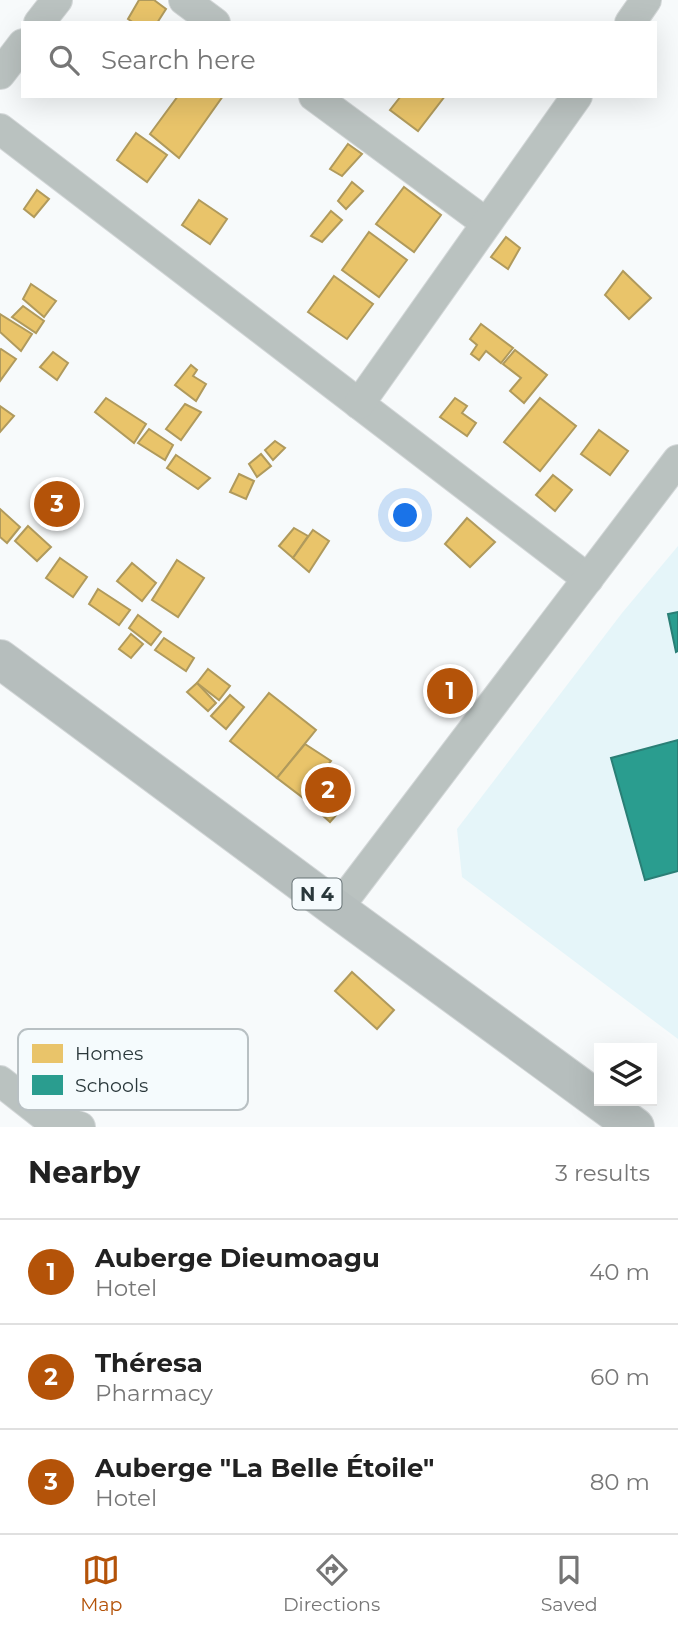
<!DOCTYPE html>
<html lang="en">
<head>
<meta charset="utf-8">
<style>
  body { margin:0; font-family:Montserrat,sans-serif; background:#f6f6f6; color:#222 }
  .controls { position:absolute; right:21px; bottom:21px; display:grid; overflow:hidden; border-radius:0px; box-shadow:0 7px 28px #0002 }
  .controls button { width:63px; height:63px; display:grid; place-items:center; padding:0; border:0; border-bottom:2px solid #e0e0e0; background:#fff; color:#222; font:35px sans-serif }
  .you { position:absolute; left:406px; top:516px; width:24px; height:24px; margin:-18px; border:5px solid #fff; border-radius:50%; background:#1a73e8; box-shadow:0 0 0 10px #1a73e833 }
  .badge { display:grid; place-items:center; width:46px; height:46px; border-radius:50%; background:#b45309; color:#fff; font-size:23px; font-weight:700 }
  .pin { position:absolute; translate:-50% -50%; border:4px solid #fff; box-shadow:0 2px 7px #0006 }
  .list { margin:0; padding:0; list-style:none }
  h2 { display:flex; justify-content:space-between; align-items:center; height:91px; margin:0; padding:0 28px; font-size:30px }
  h2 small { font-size:23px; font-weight:400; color:#767676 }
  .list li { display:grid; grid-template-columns:46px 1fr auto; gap:21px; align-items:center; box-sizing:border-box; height:105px; padding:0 28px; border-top:2px solid #e0e0e0 }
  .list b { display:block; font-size:26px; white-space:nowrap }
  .list p { margin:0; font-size:23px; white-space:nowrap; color:#767676 }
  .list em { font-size:23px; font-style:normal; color:#767676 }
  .icon { flex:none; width:38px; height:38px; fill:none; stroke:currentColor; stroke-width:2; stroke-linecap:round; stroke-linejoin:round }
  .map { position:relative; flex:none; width:678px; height:1127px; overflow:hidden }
  .search { position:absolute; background:#fff; box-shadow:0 7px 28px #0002; left:21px; right:21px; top:21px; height:77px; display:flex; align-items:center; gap:18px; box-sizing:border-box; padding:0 24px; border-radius:0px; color:#767676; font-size:26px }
  .sheet { height:406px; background:#fff }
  nav { display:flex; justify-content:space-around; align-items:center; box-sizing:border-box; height:98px; border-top:2px solid #e0e0e0; background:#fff; font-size:19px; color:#767676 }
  nav a { display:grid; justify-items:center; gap:4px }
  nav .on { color:#b45309 }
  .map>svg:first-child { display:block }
</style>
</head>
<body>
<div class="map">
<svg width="678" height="1127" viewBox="0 0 678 1127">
  <rect width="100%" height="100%" fill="#f7fafb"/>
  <polygon fill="#e5f5f9" points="678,546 678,1039 462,877 457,829 622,613"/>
  <g fill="#e9c46a" stroke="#b09a5c" stroke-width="2">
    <polygon points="139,0 154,0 166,9 157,23 134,23 128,19"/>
    <polygon points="178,96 223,96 179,158 150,134"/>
    <polygon points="401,96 445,96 418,131 390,110"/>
    <polygon points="136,133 167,155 147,182 117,160"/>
    <polygon points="348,144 362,154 342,176 330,169"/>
    <polygon points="352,182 363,191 346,209 338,201"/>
    <polygon points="404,187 441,215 414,252 376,224"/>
    <polygon points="37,190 49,199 34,217 24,209"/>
    <polygon points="199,200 227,219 210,244 182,225"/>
    <polygon points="331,211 342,220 322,242 311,236"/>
    <polygon points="369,232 407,260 379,297 342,270"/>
    <polygon points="506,237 520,248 508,269 491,257"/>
    <polygon points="623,271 651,298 629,319 605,295"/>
    <polygon points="334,276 373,304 347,339 308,312"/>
    <polygon points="31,284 56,301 44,317 23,299"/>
    <polygon points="23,306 44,321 36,333 12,317"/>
    <polygon points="0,314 32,334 21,351 0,332"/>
    <polygon points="481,324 513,348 501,363 486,351 479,360 471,354 477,345 470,339"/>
    <polygon points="1,349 16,359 0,381 0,350"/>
    <polygon points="515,350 547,375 524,403 510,391 521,378 503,364"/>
    <polygon points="53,352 68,363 57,380 40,367"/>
    <polygon points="191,365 197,370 193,376 206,384 196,401 175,385"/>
    <polygon points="106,398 146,424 134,443 95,412"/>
    <polygon points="455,398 467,406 462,413 476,423 467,436 440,417"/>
    <polygon points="540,398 576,426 540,471 504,442"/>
    <polygon points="185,404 201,412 181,440 166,429"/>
    <polygon points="0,406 14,416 0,432"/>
    <polygon points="149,429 173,445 165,460 138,443"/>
    <polygon points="599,430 628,451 610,475 581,454"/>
    <polygon points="275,441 285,448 273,460 265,450"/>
    <polygon points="261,454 271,466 257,477 249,464"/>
    <polygon points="176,455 210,478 198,489 167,468"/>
    <polygon points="239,474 254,481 246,499 230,492"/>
    <polygon points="553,475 572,490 555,511 536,495"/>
    <polygon points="0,509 20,527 7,543 0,537"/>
    <polygon points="467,518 495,542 470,567 445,544"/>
    <polygon points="28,526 51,547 37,561 15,541"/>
    <polygon points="294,528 308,536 293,558 279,546"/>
    <polygon points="313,530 329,541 309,572 293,558"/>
    <polygon points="60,558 87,577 73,597 46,578"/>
    <polygon points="177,560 204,578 178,617 152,600"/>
    <polygon points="132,563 156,583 142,601 117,581"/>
    <polygon points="98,589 130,610 119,625 89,604"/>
    <polygon points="138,615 161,632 151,645 129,628"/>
    <polygon points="131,634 143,644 131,658 119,649"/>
    <polygon points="164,638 194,658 186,671 155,650"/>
    <polygon points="208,669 230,686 219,700 197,683"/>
    <polygon points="197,683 216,703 208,711 187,692"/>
    <polygon points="269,693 316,730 277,778 230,741"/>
    <polygon points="230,695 244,707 226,729 211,716"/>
    <polygon points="305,744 331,761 302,797 277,778"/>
    <polygon points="316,779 345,805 330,822 302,797"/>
    <polygon points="352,972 394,1010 377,1029 335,991"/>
  </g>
  <g fill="#2a9d8f" stroke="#2a7f76" stroke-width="2">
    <polygon points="678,612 678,651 676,652 668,614"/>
    <polygon points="678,740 678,871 645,880 611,758"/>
  </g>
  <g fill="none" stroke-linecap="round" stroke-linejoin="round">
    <g stroke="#d3d7d8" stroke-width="32">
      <g id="minor">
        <polyline points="184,0 215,23"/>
        <polyline points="39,23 57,0"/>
        <polyline points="630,23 646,0"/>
        <polyline points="0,74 23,44"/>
        <polyline points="314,96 486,223"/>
        <polyline points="0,129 588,579"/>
        <polyline points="359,404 577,96"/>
        <polyline points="337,909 678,460"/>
        <polyline points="0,1081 46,1117 80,1127"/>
      </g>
    </g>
    <g stroke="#d3d7d8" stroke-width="40">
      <polyline id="highway" points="0,659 337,909 635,1127"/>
    </g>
    <use href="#minor" stroke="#bac2c0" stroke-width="30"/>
    <use href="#highway" stroke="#b6bebd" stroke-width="38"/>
  </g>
  <g text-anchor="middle" stroke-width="7" stroke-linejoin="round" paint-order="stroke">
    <rect fill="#f5fbfd" stroke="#677275" stroke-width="2" x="292.5" y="878.5" width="49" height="31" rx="5"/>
    <g font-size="19" font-weight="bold" fill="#2a383b">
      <text x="317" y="901">N 4</text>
    </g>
  </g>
  <rect x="18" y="1029" width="230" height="81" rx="10" fill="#f5fbfd" stroke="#b8c0c3" stroke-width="2"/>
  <rect x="32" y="1044" width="31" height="19" fill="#e9c46a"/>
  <rect x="32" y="1075" width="31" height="20" fill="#2a9d8f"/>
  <g font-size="19" fill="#2a383b">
    <text x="75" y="1060">Homes</text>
    <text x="75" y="1092">Schools</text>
  </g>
</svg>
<div class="controls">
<button><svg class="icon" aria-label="layers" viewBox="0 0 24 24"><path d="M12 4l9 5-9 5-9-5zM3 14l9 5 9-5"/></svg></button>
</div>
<div class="you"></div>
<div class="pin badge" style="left:450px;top:691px">1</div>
<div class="pin badge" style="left:328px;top:790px">2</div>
<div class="pin badge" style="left:57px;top:504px">3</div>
<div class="search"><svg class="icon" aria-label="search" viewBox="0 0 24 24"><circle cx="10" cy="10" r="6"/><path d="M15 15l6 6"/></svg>Search here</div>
</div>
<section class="sheet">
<h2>Nearby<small>3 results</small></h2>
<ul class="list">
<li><span class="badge">1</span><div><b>Auberge Dieumoagu</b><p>Hotel</p></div><em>40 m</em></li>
<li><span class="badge">2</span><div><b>Théresa</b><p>Pharmacy</p></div><em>60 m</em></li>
<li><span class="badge">3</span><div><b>Auberge &quot;La Belle Étoile&quot;</b><p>Hotel</p></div><em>80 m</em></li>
</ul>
</section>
<nav>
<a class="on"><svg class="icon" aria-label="map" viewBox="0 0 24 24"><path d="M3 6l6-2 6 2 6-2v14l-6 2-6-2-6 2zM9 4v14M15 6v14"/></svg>Map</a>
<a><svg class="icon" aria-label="directions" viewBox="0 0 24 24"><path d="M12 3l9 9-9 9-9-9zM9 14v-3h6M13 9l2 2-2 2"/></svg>Directions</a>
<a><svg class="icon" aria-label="saved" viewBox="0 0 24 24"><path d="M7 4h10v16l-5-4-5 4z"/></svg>Saved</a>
</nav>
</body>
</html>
